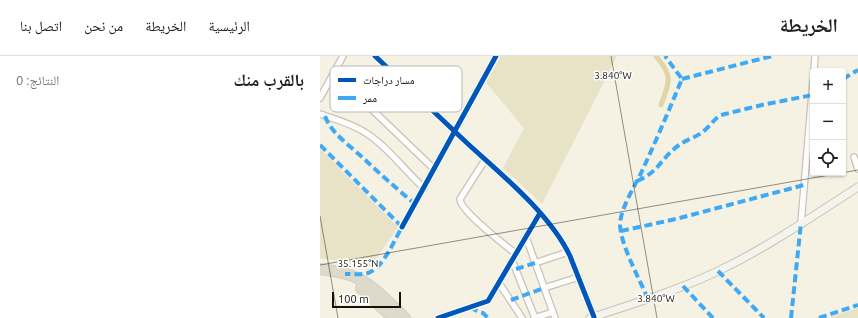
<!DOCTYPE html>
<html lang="ar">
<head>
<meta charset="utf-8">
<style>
  body { margin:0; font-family:Ubuntu,"Noto Naskh Arabic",sans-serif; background:#f6f6f6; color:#222; direction:rtl }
  .controls { position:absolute; right:12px; top:12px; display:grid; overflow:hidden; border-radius:4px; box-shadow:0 1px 3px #0004 }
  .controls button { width:36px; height:36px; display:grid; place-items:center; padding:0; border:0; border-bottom:1px solid #e0e0e0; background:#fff; color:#222; font:20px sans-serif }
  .scale { position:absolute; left:12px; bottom:10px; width:69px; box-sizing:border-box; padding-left:4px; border:2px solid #131109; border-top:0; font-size:11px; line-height:14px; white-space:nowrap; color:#131109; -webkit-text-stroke:3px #fff; paint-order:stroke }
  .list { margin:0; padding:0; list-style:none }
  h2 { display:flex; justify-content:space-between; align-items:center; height:52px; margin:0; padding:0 16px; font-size:17px }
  h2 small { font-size:13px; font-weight:400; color:#767676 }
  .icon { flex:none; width:22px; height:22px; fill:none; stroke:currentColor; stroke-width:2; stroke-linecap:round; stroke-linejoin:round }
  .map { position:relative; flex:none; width:538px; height:262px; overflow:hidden; direction:ltr }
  header { display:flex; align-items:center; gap:24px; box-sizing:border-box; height:56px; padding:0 20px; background:#fff; border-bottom:1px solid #e0e0e0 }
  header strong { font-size:19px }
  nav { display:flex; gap:22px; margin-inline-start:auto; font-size:14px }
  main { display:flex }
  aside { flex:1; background:#fff }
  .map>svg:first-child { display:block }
</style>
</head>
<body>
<header>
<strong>الخريطة</strong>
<nav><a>الرئيسية</a><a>الخريطة</a><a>من نحن</a><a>اتصل بنا</a></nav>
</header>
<main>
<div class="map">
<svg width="538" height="262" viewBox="0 0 538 262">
  <rect width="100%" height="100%" fill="#f5f2e4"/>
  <g fill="#e8e2c6">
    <polygon points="177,0 297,0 222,148 183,112 204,72 163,23"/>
    <polygon points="0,93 78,171 51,210 0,202"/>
    <polygon points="538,252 538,262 507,262"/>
  </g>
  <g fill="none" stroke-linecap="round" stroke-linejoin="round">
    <path stroke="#e1d5a6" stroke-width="5" d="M336,0C354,22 349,25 341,49"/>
    <g stroke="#c6c4b9" stroke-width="8">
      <g id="street">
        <path d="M55,0C86,29 117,59 148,88C182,119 230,158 250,200L274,261"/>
        <polyline points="494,15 495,0"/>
        <polyline points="14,17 114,113"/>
        <polyline points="0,42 23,0"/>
        <path d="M0,58C14,63 33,68 46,77C68,91 84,114 104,132"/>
        <polyline points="534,101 538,113"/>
        <path d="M165,104L140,143C140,155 185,189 196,198"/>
        <polyline points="481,167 493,25"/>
        <polyline points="82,171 176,0"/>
        <polyline points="206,181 235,262"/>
        <polyline points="192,204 215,262"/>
        <polyline points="215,207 248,196"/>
        <polyline points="179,227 202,262"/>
        <polyline points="224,232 259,221"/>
        <polyline points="118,262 168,245 220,157"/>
        <polyline points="214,262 233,256"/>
      </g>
    </g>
    <g stroke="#c6c4b9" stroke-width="9">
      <path id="secondary" d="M270,262C313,248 356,235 396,216C445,193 493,160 538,131"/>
    </g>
    <g stroke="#d0cfc9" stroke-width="12">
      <g id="highway">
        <path d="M0,213C12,215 25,216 37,222C54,230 72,249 85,262"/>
        <polyline points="41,232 73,262"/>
      </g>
    </g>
    <use href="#street" stroke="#fefdfb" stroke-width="5.5"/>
    <use href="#secondary" stroke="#f4f3ec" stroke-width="7"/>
    <use href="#highway" stroke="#dedac9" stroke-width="10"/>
    <g stroke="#3fa9f5" stroke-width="4" stroke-dasharray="8 4" stroke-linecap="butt">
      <polyline points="362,23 452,0"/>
      <polyline points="523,23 538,14"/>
      <path d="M5,60C11,77 29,89 42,101C59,117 77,133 95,148"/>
      <path d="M0,89L82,171C74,185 63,212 48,217C41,219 33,218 25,218"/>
      <path d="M317,125C338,117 342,101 359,89C367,83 378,81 385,74C391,69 394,63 401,59L446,48L493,39"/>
      <polyline points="301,175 356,163 484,129"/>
      <polyline points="196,213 215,207"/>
      <polyline points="398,215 444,262"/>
      <polyline points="363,230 393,262"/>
      <path d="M328,243C320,224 301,190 300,169C300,153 315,130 322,115C336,85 349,54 362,23L345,0"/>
      <polyline points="191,244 224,232"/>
      <polyline points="150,252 163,257 168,262"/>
      <polyline points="471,262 481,167"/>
      <polyline points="499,262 538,249"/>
    </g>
    <g stroke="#fff" stroke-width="8">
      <g id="cycleway">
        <path d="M55,0C86,29 117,59 148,88C182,119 230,158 250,200L274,261"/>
        <polyline points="82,171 176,0"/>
        <polyline points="118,262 168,245 220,157"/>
      </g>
    </g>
    <use href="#cycleway" stroke="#0057b8" stroke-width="5"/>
  </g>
  <path fill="none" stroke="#131109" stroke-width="1" stroke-opacity="0.45" d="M291,0L337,262M0,160L18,262M0,209L538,114"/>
  <rect x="10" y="10" width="132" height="46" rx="6" fill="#fff" stroke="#b8b8b5" stroke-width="1"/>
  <rect x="18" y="22" width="18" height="4" fill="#0057b8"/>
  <rect x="18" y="40" width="18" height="4" fill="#3fa9f5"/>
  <g font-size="11" fill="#131109">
    <text x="43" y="28">مسار دراجات</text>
    <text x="43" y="46">ممر</text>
  </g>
  <g font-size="10" text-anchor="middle" fill="#131109" stroke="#fff" stroke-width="3" stroke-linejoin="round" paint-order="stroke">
    <text x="293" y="23">3.840°W</text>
    <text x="38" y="211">35.155°N</text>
    <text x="336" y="246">3.840°W</text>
  </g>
</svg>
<div class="controls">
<button>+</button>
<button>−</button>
<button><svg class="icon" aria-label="locate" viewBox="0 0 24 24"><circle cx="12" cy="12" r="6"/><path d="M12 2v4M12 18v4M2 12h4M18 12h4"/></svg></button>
</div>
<div class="scale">100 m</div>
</div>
<aside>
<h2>بالقرب منك<small>النتائج: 0</small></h2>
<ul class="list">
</ul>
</aside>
</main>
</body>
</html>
